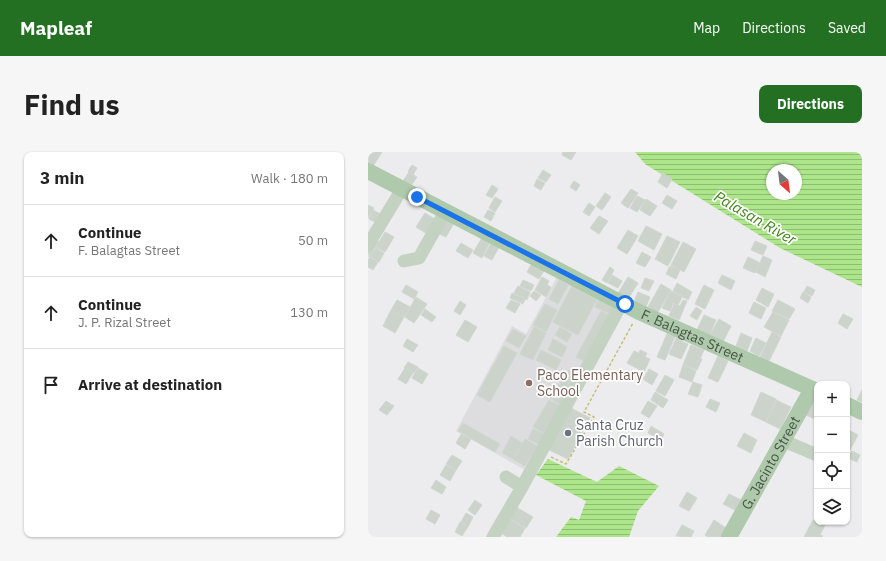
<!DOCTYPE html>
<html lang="en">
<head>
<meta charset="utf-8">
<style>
  body { margin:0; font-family:"IBM Plex Sans",sans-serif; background:#f6f6f6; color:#222 }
  .controls { position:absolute; right:12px; bottom:12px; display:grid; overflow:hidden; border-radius:8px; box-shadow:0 1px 3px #0004 }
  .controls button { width:36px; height:36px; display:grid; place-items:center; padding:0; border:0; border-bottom:1px solid #e0e0e0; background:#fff; color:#222; font:20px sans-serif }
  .compass { position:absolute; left:398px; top:12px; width:36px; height:36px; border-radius:50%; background:#fff; box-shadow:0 1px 3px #0004; rotate:152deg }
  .stop { position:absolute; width:12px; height:12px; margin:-9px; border:3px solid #1a73e8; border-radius:50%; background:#fff }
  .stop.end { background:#1a73e8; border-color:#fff; box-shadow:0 1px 4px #0008 }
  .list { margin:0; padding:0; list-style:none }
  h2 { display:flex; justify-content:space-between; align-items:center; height:52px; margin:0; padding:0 16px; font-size:17px }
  h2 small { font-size:13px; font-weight:400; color:#767676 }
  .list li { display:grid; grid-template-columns:26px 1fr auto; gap:12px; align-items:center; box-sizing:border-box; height:72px; padding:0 16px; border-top:1px solid #e0e0e0 }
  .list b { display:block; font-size:15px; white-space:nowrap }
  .list p { margin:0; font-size:13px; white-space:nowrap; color:#767676 }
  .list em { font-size:13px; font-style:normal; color:#767676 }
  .icon { flex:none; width:22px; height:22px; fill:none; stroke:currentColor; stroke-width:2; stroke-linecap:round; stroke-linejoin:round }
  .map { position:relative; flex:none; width:494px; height:385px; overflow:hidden; border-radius:8px }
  header { display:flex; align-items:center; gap:24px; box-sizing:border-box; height:56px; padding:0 20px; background:#237022; color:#fff }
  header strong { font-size:19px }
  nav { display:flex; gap:22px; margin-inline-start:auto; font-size:14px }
  .intro { display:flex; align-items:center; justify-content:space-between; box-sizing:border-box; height:96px; padding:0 24px }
  h1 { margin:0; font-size:28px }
  .button { padding:10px 18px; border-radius:8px; background:#237022; color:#fff; font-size:14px; font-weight:700 }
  main { display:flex; gap:24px; padding:0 24px }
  aside { flex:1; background:#fff; border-radius:8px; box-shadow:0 1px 3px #0004 }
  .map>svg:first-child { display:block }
</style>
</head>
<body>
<header>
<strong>Mapleaf</strong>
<nav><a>Map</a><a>Directions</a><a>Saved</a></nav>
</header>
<div class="intro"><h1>Find us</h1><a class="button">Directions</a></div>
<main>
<aside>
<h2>3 min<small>Walk · 180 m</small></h2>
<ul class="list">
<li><svg class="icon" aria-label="ahead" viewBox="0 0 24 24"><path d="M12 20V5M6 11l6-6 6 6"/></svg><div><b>Continue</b><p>F. Balagtas Street</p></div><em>50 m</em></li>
<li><svg class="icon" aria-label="ahead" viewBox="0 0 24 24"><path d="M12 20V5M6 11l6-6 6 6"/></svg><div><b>Continue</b><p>J. P. Rizal Street</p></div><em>130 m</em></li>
<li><svg class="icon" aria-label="arrive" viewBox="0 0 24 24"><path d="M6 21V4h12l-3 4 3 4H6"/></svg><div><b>Arrive at destination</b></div></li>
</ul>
</aside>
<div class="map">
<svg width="494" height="385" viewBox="0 0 494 385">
  <defs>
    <pattern id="water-rules" width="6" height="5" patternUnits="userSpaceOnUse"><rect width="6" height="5" fill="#ace58a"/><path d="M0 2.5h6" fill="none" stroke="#8ebc73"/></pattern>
  </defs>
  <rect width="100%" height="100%" fill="#ecebee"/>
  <polygon fill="#dddcdf" points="189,125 250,154 157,318 88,279 144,174 158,182"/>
  <g fill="url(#water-rules)" fill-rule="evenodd">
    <path d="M267,0H494V135L412,96L277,12ZM404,18H428V42H404Z"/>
    <polygon points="180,307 229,330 251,314 291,334 270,359 261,385 188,385 203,365 211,368 218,349 168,323"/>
  </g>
  <g fill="#cbd3cb" stroke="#cfd7d0">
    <polygon points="1,0 14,0 4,16 0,13"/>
    <polygon points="195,0 208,0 203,8 194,3"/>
    <polygon points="44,13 49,16 45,23 40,19"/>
    <polygon points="175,18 183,23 178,30 170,26"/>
    <polygon points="41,20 49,25 43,34 35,29"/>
    <polygon points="295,21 304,27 299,36 290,30"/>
    <polygon points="169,27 177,31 173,38 166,34"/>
    <polygon points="206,29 212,33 208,39 202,35"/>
    <polygon points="124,33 130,37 124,46 118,43"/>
    <polygon points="263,37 270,41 260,56 253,51"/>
    <polygon points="237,41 243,45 234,58 228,54"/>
    <polygon points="299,43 309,49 304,57 294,51"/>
    <polygon points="269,44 277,48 269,60 262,56"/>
    <polygon points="127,45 134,49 127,60 121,56"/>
    <polygon points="278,47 289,54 282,64 272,58"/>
    <polygon points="221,51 227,55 221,64 215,60"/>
    <polygon points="0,53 6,56 0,66"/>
    <polygon points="5,58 14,63 9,71 1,67"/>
    <polygon points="120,58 127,61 123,69 116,65"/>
    <polygon points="57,61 70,69 61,83 48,75"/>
    <polygon points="231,64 240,69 231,82 222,76"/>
    <polygon points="77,66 86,71 78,85 69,81"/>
    <polygon points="278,74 294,82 286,98 270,89"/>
    <polygon points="260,78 270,84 259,102 249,96"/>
    <polygon points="17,80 26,85 17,100 8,95"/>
    <polygon points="115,84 123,88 114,106 105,101"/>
    <polygon points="299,84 312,90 300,114 287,107"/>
    <polygon points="5,86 11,90 1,105 0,95"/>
    <polygon points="387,89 399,94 395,103 383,98"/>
    <polygon points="315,90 328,97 316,120 303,113"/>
    <polygon points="93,91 105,98 100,106 88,99"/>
    <polygon points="123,91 131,95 124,108 116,104"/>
    <polygon points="8,96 16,101 11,110 2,104"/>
    <polygon points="274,100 283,105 277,115 268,111"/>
    <polygon points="395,104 404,108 397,125 388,120"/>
    <polygon points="2,105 10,110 5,118 0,115 0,108"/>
    <polygon points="380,105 392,111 387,121 375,116"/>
    <polygon points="165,110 177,117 171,127 159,120"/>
    <polygon points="302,114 312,118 308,127 298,122"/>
    <polygon points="242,115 246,118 239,131 234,128"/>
    <polygon points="244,123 254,129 250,136 240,131"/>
    <polygon points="354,123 367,129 363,138 350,131"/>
    <polygon points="174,125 181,129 179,133 183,135 178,145 167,138"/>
    <polygon points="260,125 270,131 260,147 250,141"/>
    <polygon points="277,126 286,129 281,139 273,136"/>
    <polygon points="155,128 166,133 163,139 152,134"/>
    <polygon points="191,128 200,133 190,152 181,147"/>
    <polygon points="309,131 324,140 320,148 305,139"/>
    <polygon points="293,132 303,138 290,160 280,155"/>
    <polygon points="38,133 50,140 46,147 34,140"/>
    <polygon points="336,133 346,138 337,157 327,152"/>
    <polygon points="150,134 162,140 159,148 146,141"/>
    <polygon points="204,134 229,147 210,183 185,170"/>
    <polygon points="439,134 447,138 444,144 436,140"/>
    <polygon points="394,136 406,142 400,155 388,148"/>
    <polygon points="166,139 173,143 168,149 162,144"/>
    <polygon points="303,139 314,145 310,153 305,151 302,159 294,156"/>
    <polygon points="270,140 282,145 278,155 266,150"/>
    <polygon points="435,140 443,145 440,151 432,146"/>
    <polygon points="144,141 157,147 155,152 142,146"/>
    <polygon points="48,145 59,152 46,171 37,165"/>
    <polygon points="231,146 246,153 242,162 227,155"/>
    <polygon points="29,148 42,155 36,165 23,158"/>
    <polygon points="143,148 152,152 147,161 138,156"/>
    <polygon points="315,148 319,149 311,168 301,164 306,152 312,154"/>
    <polygon points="410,148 427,157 421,167 404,159"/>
    <polygon points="92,149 98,153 92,163 86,159"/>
    <polygon points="386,150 398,156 393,167 381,161"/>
    <polygon points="177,152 189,158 178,180 165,173"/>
    <polygon points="328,155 334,159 329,168 322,164"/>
    <polygon points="57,157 68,165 64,170 53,163"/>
    <polygon points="23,158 36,165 27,181 15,174"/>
    <polygon points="233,159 242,164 218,210 208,205"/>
    <polygon points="405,160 421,168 413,184 396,175"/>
    <polygon points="475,162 485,167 479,177 470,171"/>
    <polygon points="336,163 348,168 341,184 329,178"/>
    <polygon points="351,167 363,174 355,190 342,183"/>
    <polygon points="97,168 109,175 100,190 88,183"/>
    <polygon points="166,175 178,181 165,208 152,202"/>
    <polygon points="192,175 204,182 199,190 187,183"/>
    <polygon points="145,177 158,184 151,196 138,189"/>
    <polygon points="301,177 309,180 297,208 289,205"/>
    <polygon points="404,180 413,185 401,209 392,205"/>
    <polygon points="373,181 384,186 379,199 368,194"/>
    <polygon points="310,182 315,184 313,189 320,192 313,207 301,202"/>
    <polygon points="388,186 398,191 391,204 382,199"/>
    <polygon points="39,187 50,193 45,200 35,194"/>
    <polygon points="185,187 199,195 194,205 180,198"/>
    <polygon points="323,193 336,198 332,207 334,207 329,218 315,213"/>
    <polygon points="136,194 149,201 122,250 109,243"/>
    <polygon points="173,198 193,208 188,218 168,208"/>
    <polygon points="272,198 279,201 277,205 282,207 276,220 259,211 266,199 271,201"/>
    <polygon points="350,204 360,209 350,230 340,226"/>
    <polygon points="40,210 50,215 46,221 36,216"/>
    <polygon points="315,213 328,219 324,230 311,225"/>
    <polygon points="37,216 45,221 38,232 30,227"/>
    <polygon points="50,216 60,222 54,232 44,226"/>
    <polygon points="281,217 290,222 284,233 275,227"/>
    <polygon points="201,218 211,225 192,253 182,246"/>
    <polygon points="297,223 306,228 297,244 288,239"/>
    <polygon points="325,230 334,233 330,245 320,242"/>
    <polygon points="494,238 494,250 489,248"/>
    <polygon points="287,240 300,248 295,256 283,248"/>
    <polygon points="393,240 408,247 398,270 383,263"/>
    <polygon points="447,246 449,248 449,268 438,263"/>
    <polygon points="342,247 352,251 348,260 338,255"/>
    <polygon points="181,248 192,254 176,281 165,275"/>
    <polygon points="408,248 423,255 412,277 398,270"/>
    <polygon points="18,249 26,254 19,263 11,258"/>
    <polygon points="280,249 289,254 281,266 273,261"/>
    <polygon points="201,255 222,266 200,307 179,297"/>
    <polygon points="95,271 132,292 127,300 90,279"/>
    <polygon points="283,274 296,282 293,288 280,281"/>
    <polygon points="165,277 176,282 170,292 160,287"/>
    <polygon points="481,278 490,283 482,298 479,297 479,283"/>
    <polygon points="376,281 389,288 383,301 369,294"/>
    <polygon points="93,282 103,287 97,297 88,291"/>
    <polygon points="143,284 154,291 145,307 134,301"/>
    <polygon points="157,287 169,294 157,314 145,307"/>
    <polygon points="484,299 492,303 489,310 480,306"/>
    <polygon points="84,303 94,309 88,318 78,312"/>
    <polygon points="78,313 88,318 82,329 72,323"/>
    <polygon points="68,328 78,335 74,342 63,336"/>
    <polygon points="319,340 329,346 321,359 311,354"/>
    <polygon points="361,342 373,348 367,358 355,352"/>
    <polygon points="107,348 114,353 107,363 100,358"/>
    <polygon points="148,355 165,365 158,376 141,366"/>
    <polygon points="63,358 72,363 67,372 58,367"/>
    <polygon points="98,361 105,365 100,375 93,370"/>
    <polygon points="141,367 157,376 152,385 139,385 133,381"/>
    <polygon points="346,368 358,376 353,385 340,385 337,383"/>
    <polygon points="445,368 457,373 452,383 455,384 454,385 436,385"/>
    <polygon points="92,370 100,375 94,384 87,380"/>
    <polygon points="314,373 326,379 323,385 308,384"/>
  </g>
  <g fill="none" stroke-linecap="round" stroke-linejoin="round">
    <polyline stroke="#c6c075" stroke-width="1.5" stroke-dasharray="3 2" stroke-linecap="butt" points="183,305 198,312 226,265 216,260 265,171"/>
    <g stroke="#c4d2c2" stroke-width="13">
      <polyline points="0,93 34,37"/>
      <polyline points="36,109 51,106 77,60"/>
      <polyline points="416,289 449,303"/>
      <polyline points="154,335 254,151"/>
      <polyline points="125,385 154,335 138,325"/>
    </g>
    <g stroke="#aec9ac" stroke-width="16">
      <path id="s1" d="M0,19L271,160L449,239"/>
      <polyline points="479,253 494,260"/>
      <path id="s2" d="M361,385L444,237"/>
    </g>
  </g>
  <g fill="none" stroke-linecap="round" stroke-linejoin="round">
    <polyline stroke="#1a73e8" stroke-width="5" points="49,45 257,152"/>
  </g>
  <circle fill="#8d6e63" stroke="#fff" stroke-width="1.5" cx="161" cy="231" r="4"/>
  <circle fill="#6b7280" stroke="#fff" stroke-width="1.5" cx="200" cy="281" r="4"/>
  <g text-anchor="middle" stroke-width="3.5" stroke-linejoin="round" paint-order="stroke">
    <g font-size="14" fill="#475745" stroke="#fff">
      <text dy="5" stroke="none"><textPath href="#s1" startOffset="364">F. Balagtas Street</textPath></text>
      <text dy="5" stroke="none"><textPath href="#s2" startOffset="85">G. Jacinto Street</textPath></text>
    </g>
    <g font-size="14" fill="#785e54" stroke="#fff" text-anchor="start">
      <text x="169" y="228">Paco Elementary<tspan x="169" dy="16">School</tspan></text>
    </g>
    <g font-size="14" fill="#5b616d" stroke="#fff" text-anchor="start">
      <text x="208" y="278">Santa Cruz<tspan x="208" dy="16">Parish Church</tspan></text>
    </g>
    <g font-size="15" font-style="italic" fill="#3e8614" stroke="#fff">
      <text transform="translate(387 66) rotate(30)" y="5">Palasan River</text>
    </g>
  </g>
</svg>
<div class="controls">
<button>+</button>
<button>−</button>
<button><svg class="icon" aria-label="locate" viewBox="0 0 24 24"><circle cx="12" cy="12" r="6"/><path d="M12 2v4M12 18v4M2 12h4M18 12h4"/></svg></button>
<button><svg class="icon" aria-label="layers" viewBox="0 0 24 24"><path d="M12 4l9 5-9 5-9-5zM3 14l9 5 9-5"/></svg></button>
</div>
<svg class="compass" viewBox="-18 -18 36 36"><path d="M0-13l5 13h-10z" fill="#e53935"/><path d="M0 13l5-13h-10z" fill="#767676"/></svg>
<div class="stop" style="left:257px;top:152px"></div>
<div class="stop end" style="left:49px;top:45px"></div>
</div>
</main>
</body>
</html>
